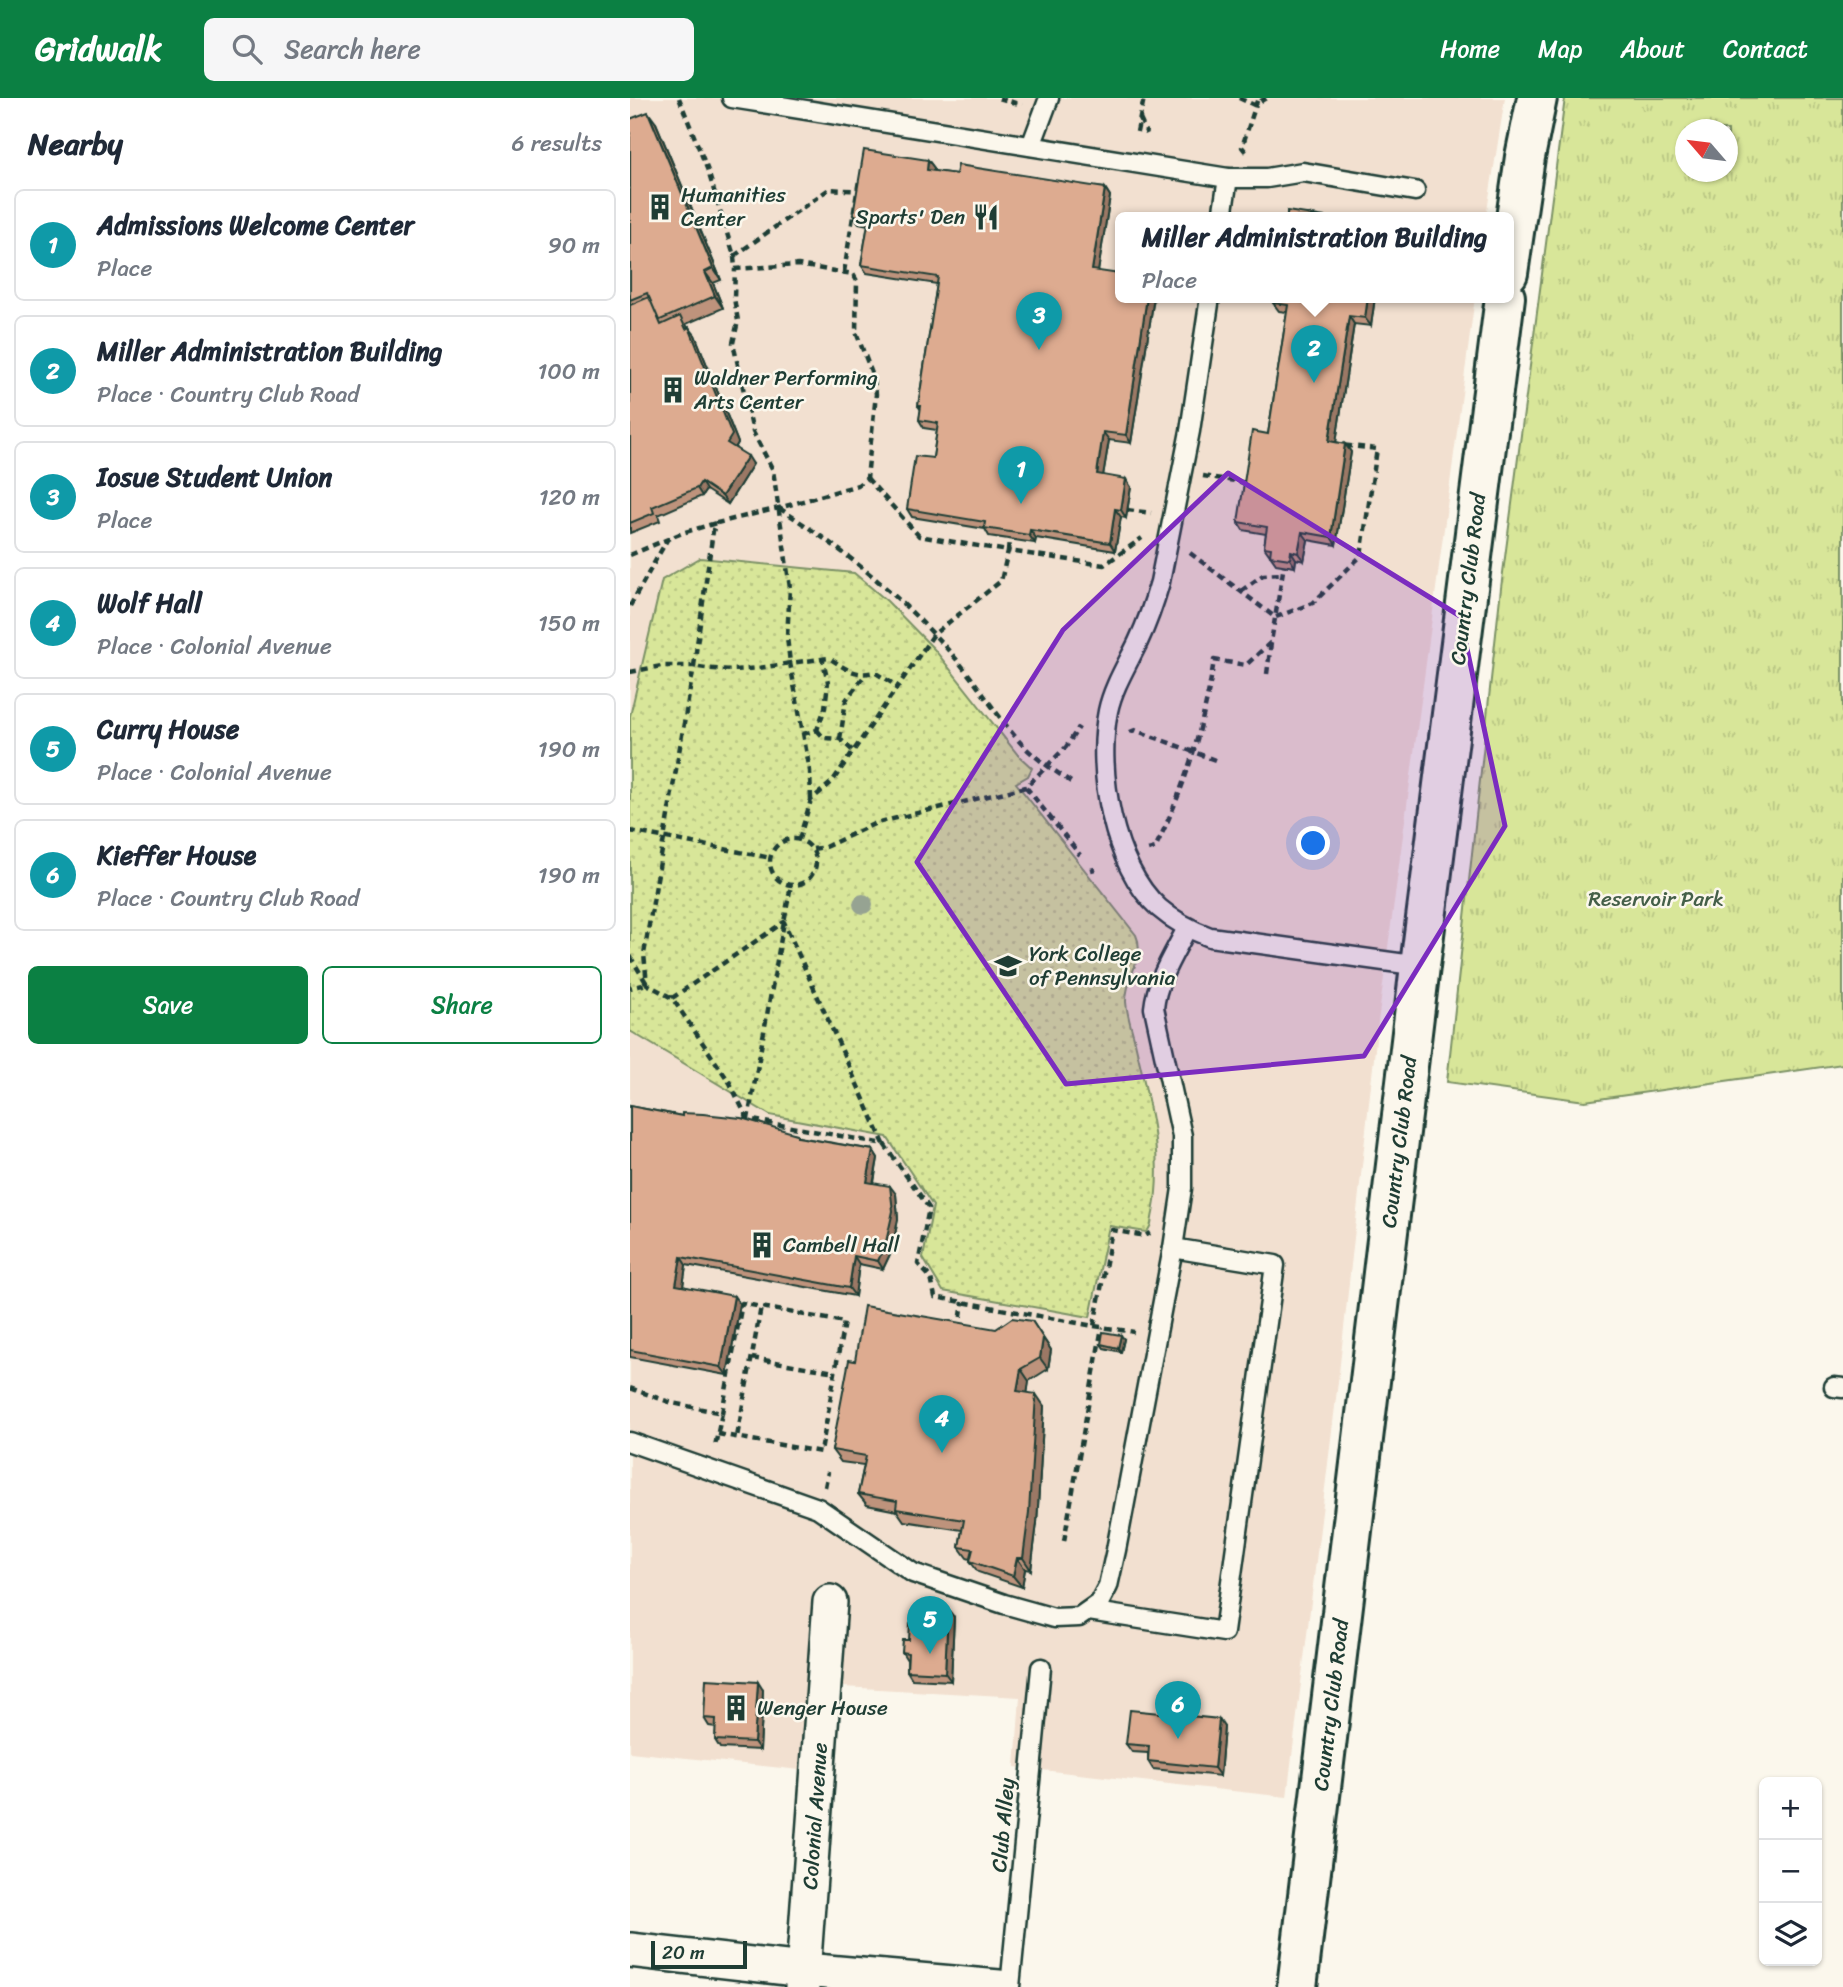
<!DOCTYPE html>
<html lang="en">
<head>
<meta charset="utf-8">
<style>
  body { margin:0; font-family:Sriracha,sans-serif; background:#f6f6f7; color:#1f2937 }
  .controls { position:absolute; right:21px; bottom:21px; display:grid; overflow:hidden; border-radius:10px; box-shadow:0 2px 5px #0004 }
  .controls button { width:63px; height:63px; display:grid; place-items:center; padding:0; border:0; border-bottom:2px solid #e0e1e3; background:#fff; color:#1f2937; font:35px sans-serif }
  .compass { position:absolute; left:1045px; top:21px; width:63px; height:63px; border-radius:50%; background:#fff; box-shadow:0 2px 5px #0004; rotate:298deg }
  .scale { position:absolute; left:21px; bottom:18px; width:96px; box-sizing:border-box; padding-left:7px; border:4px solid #1f3d34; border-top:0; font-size:19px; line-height:24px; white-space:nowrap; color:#1f3d34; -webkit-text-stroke:5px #fbf7ec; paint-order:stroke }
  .you { position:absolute; left:684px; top:746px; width:24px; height:24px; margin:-18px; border:5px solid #fff; border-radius:50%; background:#1a73e8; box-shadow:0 0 0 10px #1a73e833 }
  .badge { display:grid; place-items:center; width:46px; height:46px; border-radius:50%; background:#0b8043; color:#fff; font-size:23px; font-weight:700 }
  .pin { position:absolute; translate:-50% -58px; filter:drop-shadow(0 2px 4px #0008) }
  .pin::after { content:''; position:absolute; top:37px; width:24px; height:21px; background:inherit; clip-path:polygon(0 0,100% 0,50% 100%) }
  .popup { position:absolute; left:485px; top:114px; width:399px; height:91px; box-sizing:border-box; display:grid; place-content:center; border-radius:10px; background:#fff; filter:drop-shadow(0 2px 5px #0005); font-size:23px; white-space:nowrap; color:#747a83 }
  .popup b { font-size:26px; color:#1f2937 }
  .popup::after { content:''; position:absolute; left:50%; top:100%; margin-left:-14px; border:14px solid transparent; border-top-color:#fff }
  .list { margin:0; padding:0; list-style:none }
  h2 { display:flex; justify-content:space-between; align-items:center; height:91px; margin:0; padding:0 28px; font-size:30px }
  h2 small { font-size:23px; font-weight:400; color:#747a83 }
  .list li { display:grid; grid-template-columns:46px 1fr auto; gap:21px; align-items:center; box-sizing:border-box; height:112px; margin:0 14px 14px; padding:0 14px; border:2px solid #e0e1e3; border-radius:10px }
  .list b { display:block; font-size:26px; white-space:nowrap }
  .list p { margin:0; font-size:23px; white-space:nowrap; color:#747a83 }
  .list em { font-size:23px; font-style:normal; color:#747a83 }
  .actions { display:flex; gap:14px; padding:21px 28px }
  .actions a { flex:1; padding:16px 0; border:2px solid #0b8043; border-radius:10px; text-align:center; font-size:24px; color:#0b8043 }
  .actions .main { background:#0b8043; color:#fff }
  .icon { flex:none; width:38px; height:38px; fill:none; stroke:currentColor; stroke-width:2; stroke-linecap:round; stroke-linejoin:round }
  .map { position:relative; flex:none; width:1213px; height:1889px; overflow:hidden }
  header { display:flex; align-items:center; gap:42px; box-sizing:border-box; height:98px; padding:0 35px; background:#0b8043; color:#fff }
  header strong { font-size:33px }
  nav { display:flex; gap:38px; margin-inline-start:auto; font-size:24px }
  .search { width:490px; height:63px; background:#f6f6f7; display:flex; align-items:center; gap:18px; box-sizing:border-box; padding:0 24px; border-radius:10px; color:#747a83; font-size:26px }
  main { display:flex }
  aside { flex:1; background:#fff }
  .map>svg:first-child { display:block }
</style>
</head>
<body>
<header>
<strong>Gridwalk</strong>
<div class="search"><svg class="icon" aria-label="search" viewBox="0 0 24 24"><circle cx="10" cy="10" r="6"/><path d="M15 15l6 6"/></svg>Search here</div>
<nav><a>Home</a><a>Map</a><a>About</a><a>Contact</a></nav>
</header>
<main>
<aside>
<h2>Nearby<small>6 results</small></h2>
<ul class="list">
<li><span class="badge" style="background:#0f9aa8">1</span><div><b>Admissions Welcome Center</b><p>Place</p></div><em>90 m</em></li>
<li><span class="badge" style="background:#0f9aa8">2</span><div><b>Miller Administration Building</b><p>Place · Country Club Road</p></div><em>100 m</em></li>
<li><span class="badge" style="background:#0f9aa8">3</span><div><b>Iosue Student Union</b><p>Place</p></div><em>120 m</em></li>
<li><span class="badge" style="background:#0f9aa8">4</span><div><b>Wolf Hall</b><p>Place · Colonial Avenue</p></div><em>150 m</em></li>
<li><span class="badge" style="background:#0f9aa8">5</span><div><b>Curry House</b><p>Place · Colonial Avenue</p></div><em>190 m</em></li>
<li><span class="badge" style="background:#0f9aa8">6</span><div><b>Kieffer House</b><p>Place · Country Club Road</p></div><em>190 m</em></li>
</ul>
<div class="actions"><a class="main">Save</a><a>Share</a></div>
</aside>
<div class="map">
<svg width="1213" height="1889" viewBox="0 0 1213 1889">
  <defs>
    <pattern id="grass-dots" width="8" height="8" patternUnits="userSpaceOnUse" patternTransform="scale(1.75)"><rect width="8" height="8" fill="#d8e699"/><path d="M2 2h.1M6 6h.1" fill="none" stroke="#b9c684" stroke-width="1.8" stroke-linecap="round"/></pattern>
    <pattern id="park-tufts" width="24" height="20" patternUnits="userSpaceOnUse" patternTransform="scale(1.75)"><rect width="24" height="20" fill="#d8e699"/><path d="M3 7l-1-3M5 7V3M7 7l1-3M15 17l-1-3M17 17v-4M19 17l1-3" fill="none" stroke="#b9c684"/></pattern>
  </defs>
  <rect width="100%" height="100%" fill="#fbf7ec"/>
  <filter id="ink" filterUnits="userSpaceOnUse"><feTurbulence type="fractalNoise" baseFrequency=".0143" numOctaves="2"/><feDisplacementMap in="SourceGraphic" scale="14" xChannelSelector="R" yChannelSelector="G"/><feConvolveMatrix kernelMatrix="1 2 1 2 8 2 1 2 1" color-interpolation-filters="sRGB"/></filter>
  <g filter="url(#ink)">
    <polygon fill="#f2e0d0" points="0,0 875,0 856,119 490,119 490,199 845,199 748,924 708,1284 657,1699 385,1669 390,1599 195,1588 189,1674 0,1654"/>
    <path fill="url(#grass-dots)" stroke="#7c9266" stroke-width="2" d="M70,460L224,475L257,503L304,551L388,657L402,670L398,678L386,685L506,837C516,858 495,880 496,904C497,916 501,929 504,940C517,998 535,1056 523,1115C521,1123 522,1129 516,1134L479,1128L460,1219L313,1193L293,1160L303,1108L257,1039L140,1017L0,933V618L32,482Z"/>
    <path fill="url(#park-tufts)" stroke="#7c9266" stroke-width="2" fill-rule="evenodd" d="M935,0H1213V966L955,1003L817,984L871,490ZM1056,32H1098V74H1056Z"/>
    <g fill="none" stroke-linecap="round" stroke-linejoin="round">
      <g stroke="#1f3d34" stroke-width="23">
        <g id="lane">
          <polyline points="102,0 598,80 637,80 673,74 785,93"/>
          <polyline points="401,48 419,0"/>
          <polyline points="592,119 598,80"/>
          <path d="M580,199L560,333L530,484C524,505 517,525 508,544C497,567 483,589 478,613C466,672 483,769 529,810C544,823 561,832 580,839L790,868"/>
          <polyline points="1204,1289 1213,1290"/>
          <path d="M0,1344L188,1410L283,1475L374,1506L424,1520L449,1519L469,1505L478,1488L486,1452L543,1150L552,1090V1038L524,910C527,881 544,856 557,830"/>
          <polyline points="459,1513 594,1534 645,1167 543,1150"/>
          <polyline points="380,1889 411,1570"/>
        </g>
      </g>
      <g stroke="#1f3d34" stroke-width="38">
        <g id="street">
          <polyline points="0,1852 174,1872 369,1889"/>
          <polyline points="172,1889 200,1504"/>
        </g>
      </g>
      <g stroke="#1f3d34" stroke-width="44">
        <g id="secondary">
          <polyline points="878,175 895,59 907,0"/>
          <polyline points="667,1889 790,868 875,199"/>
        </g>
      </g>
      <g stroke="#1f3d34" stroke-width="4.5" stroke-dasharray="7 5" stroke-linecap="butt">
        <path d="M49,0L78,73L104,158L105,171L168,167L223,176L227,183L226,234L244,281L246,296L237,380L228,387L149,410L87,425L83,433L64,568C97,575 127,571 160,565L157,539L160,490L143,372L123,334L103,245L108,223L104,200L105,171"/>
        <polyline points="369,0 392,7"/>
        <polyline points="609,0 624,7 636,0"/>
        <polyline points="510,21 517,36"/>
        <polyline points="507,34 514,0"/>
        <polyline points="616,54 612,49 628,0"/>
        <polyline points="104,158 199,91 233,93"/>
        <polyline points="214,174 229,82"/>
        <polyline points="573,378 617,385"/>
        <polyline points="237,380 289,438 378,453 379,441"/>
        <path d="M149,410C219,455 273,500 327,562C349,588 367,618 389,643C404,660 425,673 444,686"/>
        <polyline points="497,412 521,415"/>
        <polyline points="560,455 646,520"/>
        <polyline points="0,457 52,435 86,425"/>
        <polyline points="611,493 633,477 653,476"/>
        <polyline points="0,508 37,442"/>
        <polyline points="646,519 683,505 731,458 747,351 711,347"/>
        <polyline points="0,574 31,568 64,568 14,856 17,886 42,900 100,985 118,1022"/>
        <polyline points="637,576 641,545"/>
        <polyline points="187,632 194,640 210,641 223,653"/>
        <polyline points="500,634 505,632 585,662"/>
        <polyline points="173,636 187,632 195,610 198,584 192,559"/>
        <polyline points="210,641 216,602 236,576"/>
        <polyline points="396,689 450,757"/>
        <path d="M181,701L180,673L160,565L199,560C215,570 224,579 244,574L267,588"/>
        <polyline points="0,733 141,760"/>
        <polyline points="169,741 181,702 202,684 304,536 371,483 378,453 474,467 512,440"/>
        <circle cx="163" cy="764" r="23"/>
        <polyline points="183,751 195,749 246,725 396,689 436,649 449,629"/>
        <path d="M518,752L525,750C555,690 574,628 584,562L616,567L641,544L654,467"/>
        <polyline points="461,772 465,771"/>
        <polyline points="0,858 17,886 0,890"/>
        <polyline points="42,900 154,824 254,1046 118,1021 154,824 161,787"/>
        <polyline points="254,1046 299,1110 288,1166 301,1180 305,1199 464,1228 482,1132 515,1138 520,1135"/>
        <polyline points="464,1228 504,1234"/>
        <polyline points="329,1231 333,1204"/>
        <polyline points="122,1260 205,1274"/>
        <polyline points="0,1290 42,1305 92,1315 85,1348"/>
        <polyline points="92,1315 112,1205 131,1209"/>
        <polyline points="88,1336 191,1354 214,1224 131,1209 107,1339"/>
        <polyline points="195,1389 198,1374"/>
        <polyline points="434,1443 472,1229"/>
      </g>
      <use href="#lane" stroke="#fbf7ec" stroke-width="18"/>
      <use href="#street" stroke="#fbf7ec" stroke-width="33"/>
      <use href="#secondary" stroke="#fbf7ec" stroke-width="38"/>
    </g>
    <circle fill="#96a392" cx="233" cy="806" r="10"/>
    <g fill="#be937c" stroke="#1f3d34" stroke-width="2">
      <polygon points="0,21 26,25 91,182 83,185 93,210 56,226 58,230 65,237 108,345 105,350 123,366 98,406 76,392 72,398 28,417 30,423 0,435"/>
      <polygon points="298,62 304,70 303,73 326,76 475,90 480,98 468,173 490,199 524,199 501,345 479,342 473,377 501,389 496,420 491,419 485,453 406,440 405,445 359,438 355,431 282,419 277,411 303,360 307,332 294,330 289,322 291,312 288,308 307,186 237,175 231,167 238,127 229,125 223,117"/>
      <polygon points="644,199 745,199 741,228 724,226 706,344 715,346 721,354 706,447 678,442 674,463 666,461 665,469 646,466 634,449 636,436 613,432 608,424 638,336 657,214 649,213 643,205"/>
      <polygon points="0,1008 52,1018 167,1036 169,1039 243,1052 248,1060 244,1085 266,1096 268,1121 262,1152 253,1171 229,1166 225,1198 56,1167 53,1188 110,1206 97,1277 0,1259"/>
      <polygon points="402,1223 421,1252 418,1271 399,1283 397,1295 414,1308 407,1425 401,1472 395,1471 392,1489 348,1474 340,1463 340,1461 337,1460 329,1449 332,1432 274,1423 267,1413 237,1407 228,1396 234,1367 211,1364 202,1352 225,1263"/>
      <polygon points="494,1241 491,1254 474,1250 471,1246"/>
      <polygon points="324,1519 321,1583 282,1581 277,1573 277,1562 272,1554 279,1542"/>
      <polygon points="133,1592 130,1652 90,1650 85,1642 86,1629 79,1628 74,1620"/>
      <polygon points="594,1629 590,1678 523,1671 518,1663 518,1655 502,1654 496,1646"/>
    </g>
    <g fill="#9b7865" stroke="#1f3d34" stroke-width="2">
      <polygon points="18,14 26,25 91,182 83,170"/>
      <polygon points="298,62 304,70 303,80 297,72"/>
      <polygon points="475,90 480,98 467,180 462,172"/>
      <polygon points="75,174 83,185 93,210 85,198"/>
      <polygon points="517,199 524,199 501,345 496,337"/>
      <polygon points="738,199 745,199 741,228 735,220"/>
      <polygon points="719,218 724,226 705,351 699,343"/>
      <polygon points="59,229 65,237 108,345 103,353 97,345"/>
      <polygon points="473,334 479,342 472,384 467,376"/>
      <polygon points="715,346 721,354 706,447 701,439"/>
      <polygon points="118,358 123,366 98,406 92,398"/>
      <polygon points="496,381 501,389 496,420 491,412"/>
      <polygon points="71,384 76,392 72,398 67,390"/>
      <polygon points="485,411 491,419 485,453 480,445"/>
      <polygon points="400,432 406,440 405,445 399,437"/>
      <polygon points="672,434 678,442 674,463 668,455"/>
      <polygon points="661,453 666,461 665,469 660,461"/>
      <polygon points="243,1052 248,1060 242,1092 237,1084"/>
      <polygon points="260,1088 266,1096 268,1121 262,1152 253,1171 248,1163"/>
      <polygon points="224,1158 229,1166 225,1198 219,1190"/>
      <polygon points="51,1159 56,1167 52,1195 46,1187"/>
      <polygon points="104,1198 110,1206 97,1277 91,1269"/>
      <polygon points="491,1237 494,1241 491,1254 488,1250"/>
      <polygon points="413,1240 421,1252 418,1271 410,1260"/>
      <polygon points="391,1271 399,1283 396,1305 387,1293"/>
      <polygon points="406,1296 414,1308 407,1425 401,1472 393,1460"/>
      <polygon points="387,1460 395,1471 392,1489 383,1478"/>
      <polygon points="318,1511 324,1519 321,1583 315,1575"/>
      <polygon points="128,1584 133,1592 130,1652 124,1644"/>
      <polygon points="589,1621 594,1629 590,1678 584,1670"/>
    </g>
    <g fill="#ddab90" stroke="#1f3d34" stroke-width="2">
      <polygon points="18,14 83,170 75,174 85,198 28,223 17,195 0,202 0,21"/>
      <polygon points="234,52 298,62 297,72 326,76 328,67 475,90 462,172 490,176 490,199 517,199 496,337 473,334 467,376 496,381 491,412 485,411 480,445 400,432 399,437 354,430 355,424 277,411 285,358 303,360 308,325 289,322 291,308 288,308 308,179 231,167 239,120 223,117"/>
      <polygon points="657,113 695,119 657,119"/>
      <polygon points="19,199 31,227 50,218 56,231 59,229 102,337 97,345 118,358 92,398 71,384 67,390 22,409 24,415 0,425 0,207"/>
      <polygon points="644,199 738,199 735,220 719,218 699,343 715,346 701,439 672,434 668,455 661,453 660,461 640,458 641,450 634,449 637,429 608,424 622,333 638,336 658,207 643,205"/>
      <polygon points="0,1008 52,1018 52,1015 73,1016 111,1020 167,1036 167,1039 243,1052 237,1084 260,1088 263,1113 256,1144 248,1163 224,1158 219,1190 51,1159 46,1187 104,1198 91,1269 0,1252"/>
      <polygon points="234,1208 366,1231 382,1220 402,1223 413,1240 410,1260 391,1271 387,1293 406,1296 399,1414 393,1460 387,1460 383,1478 340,1463 343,1451 329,1449 334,1422 266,1411 267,1403 228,1396 236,1358 202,1352 219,1262 225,1263"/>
      <polygon points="473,1234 491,1237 488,1250 471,1246"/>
      <polygon points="294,1510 318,1511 315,1575 277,1573 278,1555 272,1554 273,1542 279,1542 280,1525 293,1525"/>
      <polygon points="76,1581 128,1584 124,1644 85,1642 86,1621 74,1620"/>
      <polygon points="500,1612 589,1621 584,1670 518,1663 519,1648 496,1646"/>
    </g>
  </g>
  <path fill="#7b2cbf" fill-opacity="0.2" stroke="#7b2cbf" stroke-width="5" stroke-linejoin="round" d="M598,375L830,518L875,728L734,958L436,986L287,764L433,532Z"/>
  <defs>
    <g id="building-bare" transform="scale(2.1)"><path d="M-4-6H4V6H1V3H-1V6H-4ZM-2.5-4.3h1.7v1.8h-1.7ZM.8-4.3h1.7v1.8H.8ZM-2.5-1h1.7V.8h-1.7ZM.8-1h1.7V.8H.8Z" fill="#1f3d34" stroke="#fbf7ec" stroke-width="2.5" paint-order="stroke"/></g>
    <g id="restaurant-bare" transform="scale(2.1)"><path d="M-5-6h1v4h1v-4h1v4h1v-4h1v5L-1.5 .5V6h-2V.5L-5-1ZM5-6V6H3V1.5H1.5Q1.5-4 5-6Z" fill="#1f3d34" stroke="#fbf7ec" stroke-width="2.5" paint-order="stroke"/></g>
    <g id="university-bare" transform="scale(2.1)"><path d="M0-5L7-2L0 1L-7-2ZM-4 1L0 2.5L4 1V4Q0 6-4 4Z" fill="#1f3d34" stroke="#fbf7ec" stroke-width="2.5" paint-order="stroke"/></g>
  </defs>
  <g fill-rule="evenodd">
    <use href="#building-bare" x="30" y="109"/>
    <use href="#restaurant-bare" x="356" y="119"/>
    <use href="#building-bare" x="43" y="292"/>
    <use href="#university-bare" x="378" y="868"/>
    <use href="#building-bare" x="132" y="1147"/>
    <use href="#building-bare" x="106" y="1610"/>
  </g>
  <g text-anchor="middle" stroke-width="5" stroke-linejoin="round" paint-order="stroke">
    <g font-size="21" fill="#1f3d34" stroke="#fbf7ec" text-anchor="start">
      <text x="51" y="104">Humanities<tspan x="51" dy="24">Center</tspan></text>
      <text x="335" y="126" text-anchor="end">Sparts' Den</text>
      <text x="64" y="287">Waldner Performing<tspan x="64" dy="24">Arts Center</tspan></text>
      <text x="399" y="863">York College<tspan x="399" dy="24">of Pennsylvania</tspan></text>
      <text x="153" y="1154">Cambell Hall</text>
      <text x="127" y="1617">Wenger House</text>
    </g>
    <g font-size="21" fill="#1f3d34" stroke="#fbf7ec">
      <text transform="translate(838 481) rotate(-83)" y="7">Country Club Road</text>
      <text transform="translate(769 1044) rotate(-83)" y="7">Country Club Road</text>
      <text transform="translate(701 1607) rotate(-83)" y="7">Country Club Road</text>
      <text transform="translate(185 1718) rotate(-86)" y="7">Colonial Avenue</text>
      <text transform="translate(373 1727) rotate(-85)" y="7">Club Alley</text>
    </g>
    <g font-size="21" fill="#445f48" stroke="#fbf7ec">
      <text x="1026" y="808">Reservoir Park</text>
    </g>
  </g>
</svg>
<div class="controls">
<button>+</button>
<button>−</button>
<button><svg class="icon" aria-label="layers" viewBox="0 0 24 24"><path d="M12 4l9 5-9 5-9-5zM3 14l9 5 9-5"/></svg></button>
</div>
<svg class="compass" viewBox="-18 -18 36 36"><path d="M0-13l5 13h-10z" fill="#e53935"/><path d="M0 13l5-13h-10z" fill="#747a83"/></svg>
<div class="scale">20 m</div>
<div class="you"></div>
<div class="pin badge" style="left:391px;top:406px;background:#0f9aa8">1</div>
<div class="pin badge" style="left:684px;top:285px;background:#0f9aa8">2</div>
<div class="popup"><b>Miller Administration Building</b>Place</div>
<div class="pin badge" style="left:409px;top:252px;background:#0f9aa8">3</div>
<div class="pin badge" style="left:312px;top:1355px;background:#0f9aa8">4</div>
<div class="pin badge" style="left:300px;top:1556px;background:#0f9aa8">5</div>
<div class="pin badge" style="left:548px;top:1641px;background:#0f9aa8">6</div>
</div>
</main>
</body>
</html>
